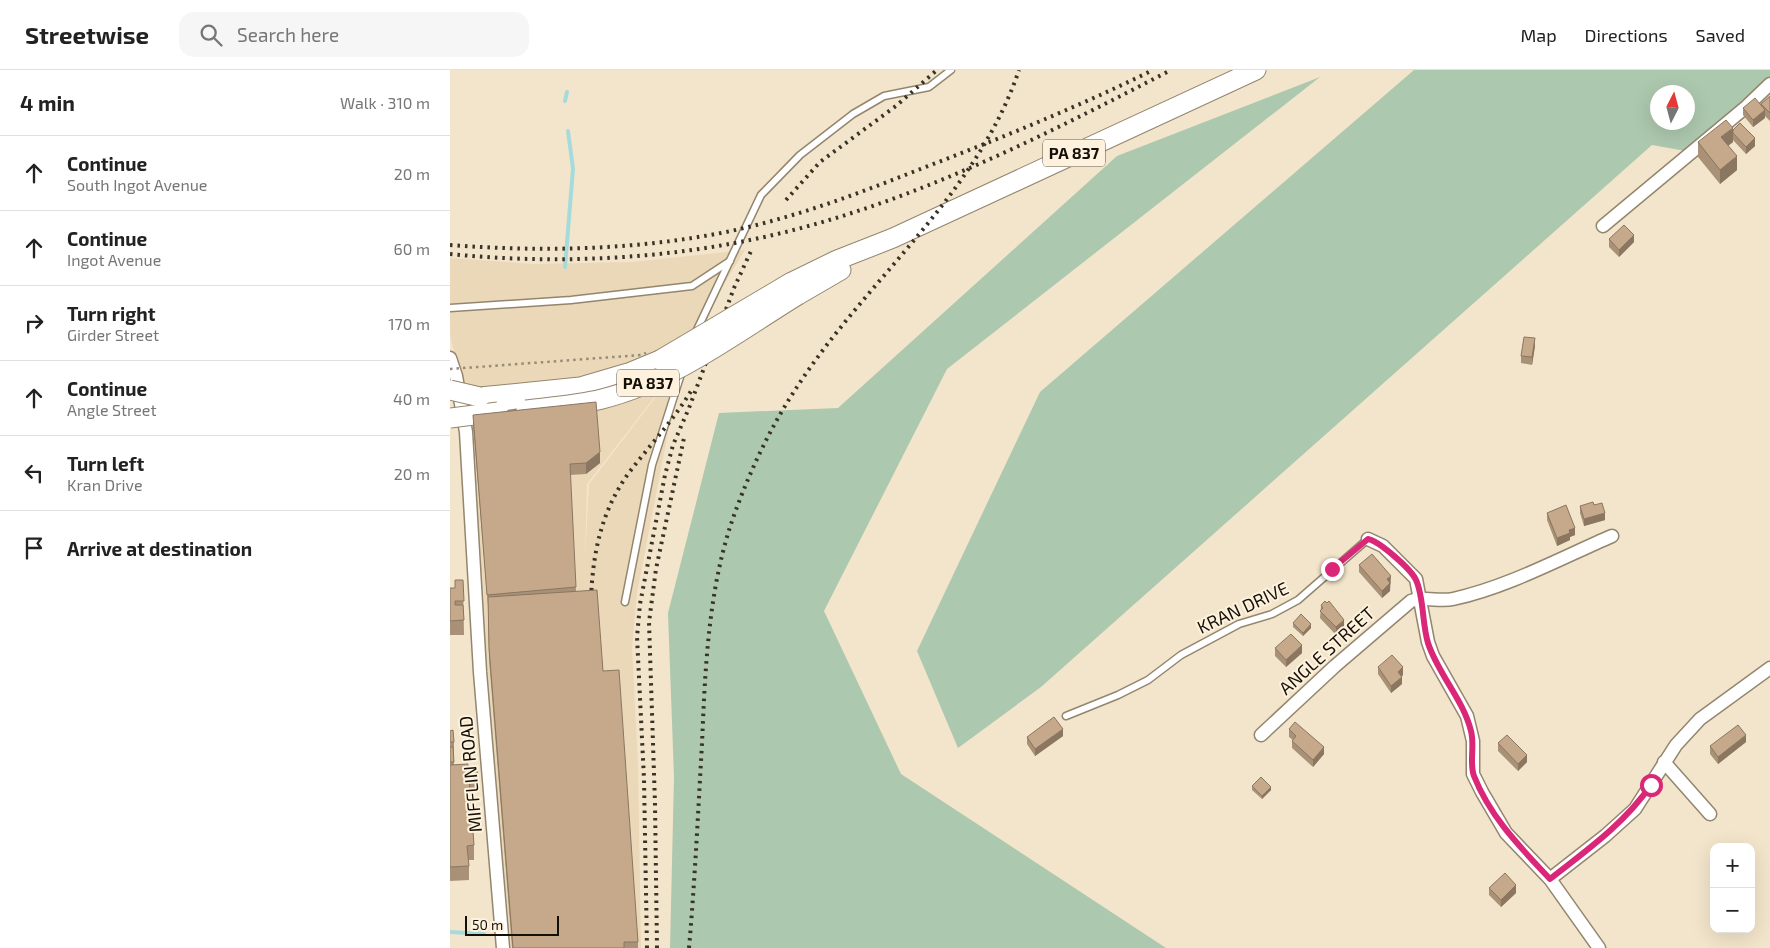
<!DOCTYPE html>
<html lang="en">
<head>
<meta charset="utf-8">
<style>
  body { margin:0; font-family:"Exo 2",sans-serif; background:#f6f6f6; color:#222 }
  .controls { position:absolute; right:15px; bottom:15px; display:grid; overflow:hidden; border-radius:10px; box-shadow:0 5px 20px #0002 }
  .controls button { width:45px; height:45px; display:grid; place-items:center; padding:0; border:0; border-bottom:1px solid #e0e0e0; background:#fff; color:#222; font:25px sans-serif }
  .compass { position:absolute; left:1200px; top:15px; width:45px; height:45px; border-radius:50%; background:#fff; box-shadow:0 5px 20px #0002; rotate:6deg }
  .scale { position:absolute; left:15px; bottom:12px; width:94px; box-sizing:border-box; padding-left:5px; border:2px solid #151007; border-top:0; font-size:14px; line-height:18px; white-space:nowrap; color:#151007; -webkit-text-stroke:4px #fef2de; paint-order:stroke }
  .stop { position:absolute; width:15px; height:15px; margin:-11px; border:4px solid #db2777; border-radius:50%; background:#fff }
  .stop.end { background:#db2777; border-color:#fff; box-shadow:0 1px 5px #0008 }
  .list { margin:0; padding:0; list-style:none }
  h2 { display:flex; justify-content:space-between; align-items:center; height:65px; margin:0; padding:0 20px; font-size:21px }
  h2 small { font-size:16px; font-weight:400; color:#767676 }
  .list li { display:grid; grid-template-columns:32px 1fr auto; gap:15px; align-items:center; box-sizing:border-box; height:75px; padding:0 20px; border-top:1px solid #e0e0e0 }
  .list b { display:block; font-size:19px; white-space:nowrap }
  .list p { margin:0; font-size:16px; white-space:nowrap; color:#767676 }
  .list em { font-size:16px; font-style:normal; color:#767676 }
  .icon { flex:none; width:28px; height:28px; fill:none; stroke:currentColor; stroke-width:2; stroke-linecap:round; stroke-linejoin:round }
  .map { position:relative; flex:none; width:1320px; height:878px; overflow:hidden }
  header { display:flex; align-items:center; gap:30px; box-sizing:border-box; height:70px; padding:0 25px; background:#fff; border-bottom:1px solid #e0e0e0 }
  header strong { font-size:24px }
  nav { display:flex; gap:28px; margin-inline-start:auto; font-size:18px }
  .search { width:350px; height:45px; background:#f6f6f6; display:flex; align-items:center; gap:12px; box-sizing:border-box; padding:0 18px; border-radius:15px; color:#767676; font-size:19px }
  main { display:flex }
  aside { flex:1; background:#fff }
  .map>svg:first-child { display:block }
</style>
</head>
<body>
<header>
<strong>Streetwise</strong>
<div class="search"><svg class="icon" aria-label="search" viewBox="0 0 24 24"><circle cx="10" cy="10" r="6"/><path d="M15 15l6 6"/></svg>Search here</div>
<nav><a>Map</a><a>Directions</a><a>Saved</a></nav>
</header>
<main>
<aside>
<h2>4 min<small>Walk · 310 m</small></h2>
<ul class="list">
<li><svg class="icon" aria-label="ahead" viewBox="0 0 24 24"><path d="M12 20V5M6 11l6-6 6 6"/></svg><div><b>Continue</b><p>South Ingot Avenue</p></div><em>20 m</em></li>
<li><svg class="icon" aria-label="ahead" viewBox="0 0 24 24"><path d="M12 20V5M6 11l6-6 6 6"/></svg><div><b>Continue</b><p>Ingot Avenue</p></div><em>60 m</em></li>
<li><svg class="icon" aria-label="right" viewBox="0 0 24 24"><path d="M7 20v-9h11M14 6l5 5-5 5"/></svg><div><b>Turn right</b><p>Girder Street</p></div><em>170 m</em></li>
<li><svg class="icon" aria-label="ahead" viewBox="0 0 24 24"><path d="M12 20V5M6 11l6-6 6 6"/></svg><div><b>Continue</b><p>Angle Street</p></div><em>40 m</em></li>
<li><svg class="icon" aria-label="left" viewBox="0 0 24 24"><path d="M17 20v-9H6M10 6l-5 5 5 5"/></svg><div><b>Turn left</b><p>Kran Drive</p></div><em>20 m</em></li>
<li><svg class="icon" aria-label="arrive" viewBox="0 0 24 24"><path d="M6 21V4h12l-3 4 3 4H6"/></svg><div><b>Arrive at destination</b></div></li>
</ul>
</aside>
<div class="map">
<svg width="1320" height="878" viewBox="0 0 1320 878">
  <rect width="100%" height="100%" fill="#f3e5cb"/>
  <polygon fill="#ebd8b8" points="295,180 206,325 137,414 135,490 139,414 215,315 228,311 187,523 182,578 188,693 191,878 60,878 12,313 0,265 0,188 84,194 182,192"/>
  <g fill="#acc8ae" fill-rule="evenodd">
    <path d="M964,0H1320V11L1241,82L1202,75L591,617L508,678L467,581L590,322ZM1208,22H1238V52H1208Z"/>
    <polygon points="870,7 497,299 374,541 451,704 716,878 220,878 224,707 218,543 269,343 388,338 667,86"/>
  </g>
  <g fill="none" stroke-linecap="round" stroke-linejoin="round">
    <g stroke="#a6dbdd" stroke-width="4">
      <polyline points="115,31 117,22"/>
      <polyline points="115,197 123,99 118,61"/>
      <polyline points="0,862 34,864"/>
    </g>
    <g stroke="#93866e" stroke-width="9">
      <g id="service">
        <polyline points="0,238 121,230 242,216 280,191"/>
        <polyline points="245,264 311,125 350,85 403,44 434,26 479,17 501,0"/>
        <polyline points="175,532 202,395 232,301"/>
        <polyline points="616,646 668,625 698,610 731,585 789,554 822,544 848,530 918,469"/>
      </g>
    </g>
    <g stroke="#93866e" stroke-width="15">
      <g id="minor">
        <polyline points="1153,156 1296,37 1320,14"/>
        <polyline points="0,288 6,306 16,362 30,602 53,878"/>
        <polyline points="37,337 82,330"/>
        <polyline points="918,469 933,476 966,509 978,572 983,586 1017,646 1023,671 1023,704 1032,722 1056,763 1100,809 1149,878"/>
        <path d="M811,665L885,596L961,531C975,526 989,532 1003,529C1058,517 1111,488 1162,466"/>
        <polyline points="1214,692 1260,744"/>
        <polyline points="1100,809 1155,766 1185,739 1226,675 1250,649 1320,598"/>
      </g>
    </g>
    <g stroke="#93866e" stroke-width="21">
      <g id="primary">
        <polyline points="340,213 387,190 443,168 806,0"/>
        <polyline points="348,225 391,200"/>
        <polyline points="30,327 130,317 181,302 210,290"/>
      </g>
    </g>
    <use href="#service" stroke="#fff" stroke-width="6"/>
    <use href="#minor" stroke="#fff" stroke-width="12"/>
    <use href="#primary" stroke="#fff" stroke-width="19"/>
    <g stroke="#393327" stroke-width="4" stroke-dasharray="2.5 5" stroke-linecap="butt">
      <polyline points="336,130 370,92 446,36 487,0"/>
      <path d="M0,175C91,182 182,180 271,163C342,149 407,124 473,98C551,68 628,37 703,0"/>
      <path d="M0,184C120,196 245,188 362,155C487,120 605,60 721,0"/>
      <path d="M141,528C143,483 151,442 178,404C199,376 223,351 241,321"/>
      <polyline points="197,878 194,709 187,567 190,534 215,405 223,375 239,338 284,218 301,181"/>
      <polyline points="207,878 205,734 199,552 206,499 234,368"/>
      <path d="M239,878C245,810 248,742 252,674C255,602 258,526 280,457C296,409 319,359 347,317C417,209 527,125 569,0"/>
    </g>
    <g stroke="#93866e" stroke-width="21" stroke-linecap="butt">
      <g id="primary-bridge">
        <polyline points="210,290 340,213"/>
        <polyline points="0,320 30,327"/>
        <path d="M76,340C101,337 127,335 152,329C224,311 286,263 348,225"/>
        <polyline points="0,348 48,342"/>
      </g>
    </g>
    <polyline stroke="#968c79" stroke-width="2.5" stroke-dasharray="2.5 4" stroke-linecap="butt" points="0,299 191,285 196,283"/>
    <use href="#primary-bridge" stroke="#fff" stroke-width="19"/>
  </g>
  <g fill="#a99177">
    <polygon points="1320,26 1320,51 1315,46 1315,48 1303,57 1293,45 1293,38 1311,36 1311,34"/>
    <polygon points="1283,60 1305,76 1296,84 1283,70 1283,72 1278,76 1287,100 1270,114 1248,87 1248,72"/>
    <polygon points="1159,169 1184,172 1169,187 1159,177"/>
    <polygon points="1085,276 1082,295 1071,293 1071,286"/>
    <polygon points="23,345 150,393 136,404 120,405 126,521 153,601 188,872 188,878 62,878 39,589 38,536 23,356"/>
    <polygon points="1144,435 1155,450 1134,456 1130,443 1130,436"/>
    <polygon points="1097,443 1125,465 1120,467 1120,470 1107,476 1097,450"/>
    <polygon points="909,495 941,513 940,514 940,521 932,528 909,502"/>
    <polygon points="13,510 14,565 0,565 0,518 5,518"/>
    <polygon points="871,535 894,557 886,565 870,548"/>
    <polygon points="843,553 861,558 853,566 843,557"/>
    <polygon points="825,578 852,583 836,597 825,586"/>
    <polygon points="928,597 953,605 951,606 952,614 941,623 928,604"/>
    <polygon points="839,659 874,684 863,697 842,678 842,671 843,670 839,667"/>
    <polygon points="0,661 4,672 4,695 18,698 28,707 28,722 20,722 24,775 24,790 19,790 19,810 0,811"/>
    <polygon points="613,666 585,686 577,674 577,667"/>
    <polygon points="1296,672 1268,694 1260,684 1260,676"/>
    <polygon points="1048,673 1077,692 1068,701 1048,681"/>
    <polygon points="802,716 821,720 812,729 802,720"/>
    <polygon points="1039,818 1066,823 1051,837 1039,825"/>
  </g>
  <g fill="#8a7661">
    <polygon points="1315,40 1315,48 1303,57 1303,50"/>
    <polygon points="1283,58 1283,72 1271,81 1271,67"/>
    <polygon points="1305,68 1305,76 1296,84 1296,77"/>
    <polygon points="1287,86 1287,100 1270,114 1270,100"/>
    <polygon points="1184,165 1184,172 1169,187 1169,180"/>
    <polygon points="1085,268 1085,276 1082,295 1082,287"/>
    <polygon points="150,382 150,393 136,404 136,393"/>
    <polygon points="1155,443 1155,450 1134,456 1134,449"/>
    <polygon points="1125,458 1125,465 1120,467 1120,470 1107,476 1107,468 1119,460"/>
    <polygon points="941,506 940,521 932,528 932,521 937,509"/>
    <polygon points="894,550 894,557 886,565 886,557"/>
    <polygon points="861,554 861,558 853,566 853,563"/>
    <polygon points="852,575 852,583 836,597 836,590"/>
    <polygon points="953,597 953,605 948,610 948,602"/>
    <polygon points="952,607 952,614 941,623 941,616"/>
    <polygon points="613,659 613,666 585,686 585,679"/>
    <polygon points="1296,665 1296,672 1268,694 1268,687"/>
    <polygon points="874,677 874,684 863,697 863,690"/>
    <polygon points="1077,685 1077,692 1068,701 1068,694"/>
    <polygon points="821,717 821,720 812,729 812,726"/>
    <polygon points="1066,815 1066,823 1051,837 1051,830"/>
  </g>
  <g fill="#c5a98a" stroke="#8a7661">
    <polygon points="1320,26 1320,43 1311,34"/>
    <polygon points="1305,28 1315,40 1303,50 1293,38"/>
    <polygon points="1276,50 1283,58 1271,67 1287,86 1270,100 1248,72"/>
    <polygon points="1290,53 1305,68 1296,77 1283,63 1283,60"/>
    <polygon points="1174,155 1184,165 1169,180 1159,169"/>
    <polygon points="1074,267 1085,268 1082,287 1071,286"/>
    <polygon points="146,332 150,382 136,393 120,394 126,517 37,525 23,345"/>
    <polygon points="1143,432 1144,435 1152,433 1155,443 1134,449 1130,436"/>
    <polygon points="1116,435 1125,458 1119,460 1120,463 1107,468 1097,443"/>
    <polygon points="922,484 941,506 937,509 940,513 932,521 909,495"/>
    <polygon points="5,510 13,510 14,531 5,531 5,535 13,535 14,550 0,551 0,518 5,518"/>
    <polygon points="147,520 153,601 169,600 188,872 174,872 174,878 63,878 39,578 38,527"/>
    <polygon points="875,531 877,533 879,531 894,550 886,557 870,541 873,538 871,535"/>
    <polygon points="851,544 861,554 853,563 843,553"/>
    <polygon points="841,564 852,575 836,590 825,578"/>
    <polygon points="942,585 953,597 948,602 952,607 941,616 928,597"/>
    <polygon points="604,647 613,659 585,679 577,667"/>
    <polygon points="845,652 874,677 863,690 842,671 846,666 839,659"/>
    <polygon points="1288,655 1296,665 1268,687 1260,676"/>
    <polygon points="3,660 4,672 0,672 0,661"/>
    <polygon points="1057,665 1077,685 1068,694 1048,673"/>
    <polygon points="0,677 3,677 4,692 0,692"/>
    <polygon points="18,694 18,698 27,698 28,707 19,708 24,775 17,776 19,796 0,797 0,695"/>
    <polygon points="811,707 821,717 812,726 802,716"/>
    <polygon points="1055,803 1066,815 1051,830 1039,818"/>
  </g>
  <g fill="none" stroke-linecap="round" stroke-linejoin="round">
    <path stroke="#db2777" stroke-width="6" d="M882,499L918,469C929,471 961,499 966,510C974,527 972,554 978,573C988,604 1013,629 1021,661C1025,676 1019,693 1024,706C1040,747 1071,778 1100,809C1137,780 1174,754 1201,715"/>
  </g>
  <g text-anchor="middle" stroke-width="4" stroke-linejoin="round" paint-order="stroke">
    <g fill="#fef2de" stroke="#5b5448" stroke-width="1">
      <rect x="593" y="69.5" width="62" height="27" rx="4"/>
      <rect x="167" y="299.5" width="62" height="27" rx="4"/>
    </g>
    <g font-size="16" font-weight="bold" fill="#151007">
      <text x="624" y="89">PA 837</text>
      <text x="198" y="319">PA 837</text>
    </g>
    <g font-size="18" fill="#151007" stroke="#fef2de">
      <text transform="translate(793 538) rotate(-25)" y="6">KRAN DRIVE</text>
      <text transform="translate(877 581) rotate(-42)" y="6">ANGLE STREET</text>
      <text transform="translate(21 704) rotate(-95)" y="6">MIFFLIN ROAD</text>
    </g>
  </g>
</svg>
<div class="controls">
<button>+</button>
<button>−</button>
</div>
<svg class="compass" viewBox="-18 -18 36 36"><path d="M0-13l5 13h-10z" fill="#e53935"/><path d="M0 13l5-13h-10z" fill="#767676"/></svg>
<div class="scale">50 m</div>
<div class="stop" style="left:1201px;top:715px"></div>
<div class="stop end" style="left:882px;top:499px"></div>
</div>
</main>
</body>
</html>
